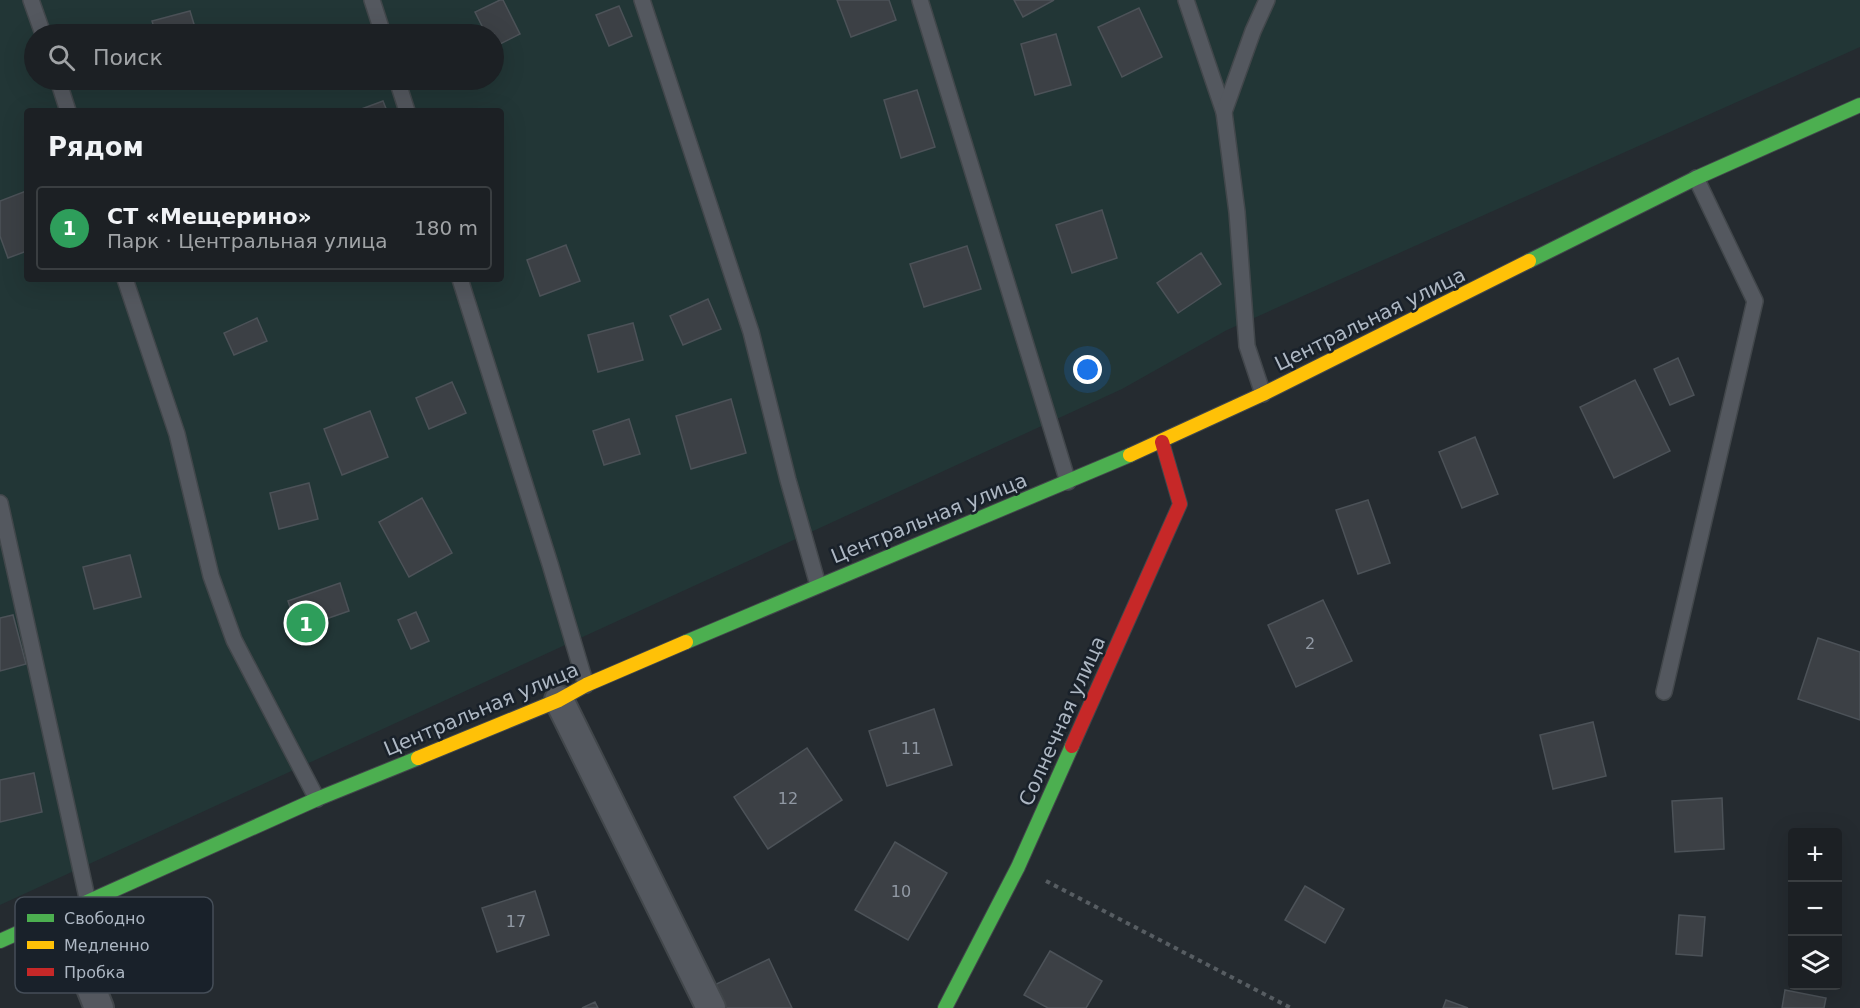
<!DOCTYPE html>
<html lang="ru">
<head>
<meta charset="utf-8">
<style>
  body { margin:0; font-family:"DejaVu Sans",sans-serif; background:#25282c; color:#f1f3f6 }
  .controls { position:absolute; right:18px; bottom:18px; display:grid; overflow:hidden; border-radius:6px; box-shadow:0 6px 24px #0002 }
  .controls button { width:54px; height:54px; display:grid; place-items:center; padding:0; border:0; border-bottom:2px solid #3a3e41; background:#1c2024; color:#f1f3f6; font:30px sans-serif }
  .you { position:absolute; left:1088px; top:370px; width:21px; height:21px; margin:-15px; border:4px solid #fff; border-radius:50%; background:#1a73e8; box-shadow:0 0 0 9px #1a73e833 }
  .badge { display:grid; place-items:center; width:39px; height:39px; border-radius:50%; background:#8c9099; color:#fff; font-size:20px; font-weight:700 }
  .pin { position:absolute; translate:-50% -50%; border:3px solid #fff; box-shadow:0 2px 6px #0006 }
  .list { margin:0; padding:0; list-style:none }
  h2 { display:flex; justify-content:space-between; align-items:center; height:78px; margin:0; padding:0 24px; font-size:26px }
  h2 small { font-size:20px; font-weight:400; color:#a0a3a6 }
  .list li { display:grid; grid-template-columns:39px 1fr auto; gap:18px; align-items:center; box-sizing:border-box; height:84px; margin:0 12px 12px; padding:0 12px; border:2px solid #3a3e41; border-radius:6px }
  .list b { display:block; font-size:22px; white-space:nowrap }
  .list p { margin:0; font-size:20px; white-space:nowrap; color:#a0a3a6 }
  .list em { font-size:20px; font-style:normal; color:#a0a3a6 }
  .icon { flex:none; width:33px; height:33px; fill:none; stroke:currentColor; stroke-width:2; stroke-linecap:round; stroke-linejoin:round }
  .map { position:relative; flex:none; width:1860px; height:1008px; overflow:hidden }
  .search { position:absolute; background:#1c2024; box-shadow:0 6px 24px #0002; left:24px; top:24px; width:480px; height:66px; display:flex; align-items:center; gap:15px; box-sizing:border-box; padding:0 21px; border-radius:33px; color:#a0a3a6; font-size:22px }
  .panel { position:absolute; background:#1c2024; box-shadow:0 6px 24px #0002; left:24px; top:108px; width:480px; height:174px; border-radius:6px }
  .map>svg:first-child { display:block }
</style>
</head>
<body>
<div class="map">
<svg width="1860" height="1008" viewBox="0 0 1860 1008">
  <rect width="100%" height="100%" fill="#252b30"/>
  <path fill="#223636" fill-rule="evenodd" d="M0,0H1860V47L1227,330L1122,389L0,905ZM34,34H494V80H34ZM27,111H501V279H27Z"/>
  <g fill="#3c4045" stroke="#4c5258" stroke-width="1.5">
    <polygon points="500,0 503,0 520,34 494,47 494,34 486,34 475,12"/>
    <polygon points="837,0 889,0 896,20 851,37"/>
    <polygon points="1014,0 1054,0 1023,17"/>
    <polygon points="619,6 632,36 609,46 596,15"/>
    <polygon points="1139,8 1162,57 1122,77 1098,27"/>
    <polygon points="190,11 197,34 156,34 152,21"/>
    <polygon points="1056,34 1071,85 1035,95 1021,44"/>
    <polygon points="167,80 198,80 169,87"/>
    <polygon points="917,90 935,147 901,158 884,100"/>
    <polygon points="383,101 387,111 356,111"/>
    <polygon points="26,191 27,251 8,258 0,236 0,201"/>
    <polygon points="1102,210 1117,258 1072,273 1056,225"/>
    <polygon points="566,245 580,281 540,296 527,260"/>
    <polygon points="967,246 981,289 924,307 910,264"/>
    <polygon points="1201,253 1221,284 1178,313 1157,283"/>
    <polygon points="708,299 721,329 683,345 670,316"/>
    <polygon points="257,318 267,341 234,355 224,333"/>
    <polygon points="633,323 643,360 598,372 588,335"/>
    <polygon points="1678,358 1694,395 1670,405 1654,369"/>
    <polygon points="1635,380 1670,451 1614,478 1580,407"/>
    <polygon points="452,382 466,413 429,429 416,398"/>
    <polygon points="731,399 746,453 691,469 676,416"/>
    <polygon points="370,411 388,457 342,475 324,429"/>
    <polygon points="629,419 640,454 604,465 593,431"/>
    <polygon points="1475,437 1498,494 1462,508 1439,452"/>
    <polygon points="309,483 318,519 279,529 270,493"/>
    <polygon points="422,498 452,553 409,577 379,522"/>
    <polygon points="1368,500 1390,563 1358,574 1336,510"/>
    <polygon points="130,555 141,597 94,609 83,567"/>
    <polygon points="340,583 349,611 297,629 288,601"/>
    <polygon points="1323,600 1352,661 1296,687 1268,625"/>
    <polygon points="416,612 429,641 411,649 398,620"/>
    <polygon points="13,615 26,664 0,671 0,618"/>
    <polygon points="1818,638 1860,652 1860,720 1798,699"/>
    <polygon points="934,709 952,765 887,786 869,731"/>
    <polygon points="1593,722 1606,776 1553,789 1540,735"/>
    <polygon points="807,748 842,800 768,849 734,797"/>
    <polygon points="34,773 42,812 0,822 0,780"/>
    <polygon points="1722,798 1724,849 1675,852 1672,801"/>
    <polygon points="895,842 947,873 908,940 855,910"/>
    <polygon points="1305,886 1344,909 1325,943 1285,920"/>
    <polygon points="535,891 549,935 497,952 482,908"/>
    <polygon points="1679,915 1705,917 1702,956 1676,954"/>
    <polygon points="1050,951 1102,981 1086,1008 1048,1008 1024,995"/>
    <polygon points="769,959 792,1008 718,1008 708,988"/>
    <polygon points="1785,990 1826,998 1824,1008 1782,1008"/>
    <polygon points="1446,1000 1468,1008 1443,1008"/>
    <polygon points="595,1002 598,1008 582,1008"/>
  </g>
  <g fill="none" stroke-linecap="round" stroke-linejoin="round">
    <g stroke="#42474b" stroke-width="18">
      <g id="lane">
        <polyline points="31,0 43,34"/>
        <polyline points="372,0 383,34"/>
        <polyline points="642,0 751,332 788,480 818,585"/>
        <polyline points="920,0 1068,482"/>
        <polyline points="1186,0 1224,112"/>
        <polyline points="58,80 68,111"/>
        <polyline points="397,80 407,111"/>
        <polyline points="125,279 177,434 211,576 234,640 317,799"/>
        <polyline points="460,279 550,564 586,685"/>
        <polyline points="1263,394 1247,346 1237,212 1224,112 1253,31 1267,0"/>
        <polyline points="0,503 88,902"/>
        <polyline points="1664,692 1755,301 1696,178"/>
      </g>
    </g>
    <g stroke="#42474b" stroke-width="32">
      <g id="street">
        <polyline points="559,700 711,1008"/>
        <polyline points="61,913 99,1008"/>
      </g>
    </g>
    <g stroke="#42474b" stroke-width="16">
      <g id="fast">
        <polyline points="1529,261 1696,178 1860,105"/>
        <polyline points="686,642 1130,455"/>
        <polyline points="0,941 317,799 418,758"/>
        <polyline points="945,1008 1018,867 1072,746"/>
      </g>
    </g>
    <g stroke="#42474b" stroke-width="16">
      <g id="slow">
        <polyline points="1130,455 1263,394 1529,261"/>
        <polyline points="418,758 559,700 586,685 686,642"/>
      </g>
    </g>
    <g stroke="#42474b" stroke-width="16">
      <polyline id="jam" points="1072,746 1180,504 1162,442"/>
    </g>
    <polyline stroke="#575d62" stroke-width="4" stroke-dasharray="4.5 4.5" stroke-linecap="butt" points="1046,881 1291,1008"/>
    <use href="#lane" stroke="#54585f" stroke-width="15"/>
    <use href="#street" stroke="#54585f" stroke-width="28"/>
    <use href="#fast" stroke="#4caf50" stroke-width="14"/>
    <use href="#slow" stroke="#ffc107" stroke-width="14"/>
    <use href="#jam" stroke="#c62828" stroke-width="14"/>
  </g>
  <g text-anchor="middle" stroke-width="5" stroke-linejoin="round" paint-order="stroke">
    <g font-size="16" fill="#9199a4">
      <text x="1310" y="649">2</text>
      <text x="911" y="754">11</text>
      <text x="788" y="804">12</text>
      <text x="901" y="897">10</text>
      <text x="516" y="927">17</text>
    </g>
    <g font-size="20" fill="#adb7c3" stroke="#19212a">
      <text transform="translate(1370 319) rotate(-26)" y="7">Центральная улица</text>
      <text transform="translate(929 518) rotate(-22)" y="7">Центральная улица</text>
      <text transform="translate(481 709) rotate(-23)" y="7">Центральная улица</text>
      <text transform="translate(1062 721) rotate(-66)" y="7">Солнечная улица</text>
    </g>
  </g>
  <rect x="15" y="897" width="198" height="96" rx="9" fill="#19212a" stroke="#454e58" stroke-width="1.5"/>
  <rect x="27" y="914" width="27" height="8" fill="#4caf50"/>
  <rect x="27" y="941" width="27" height="8" fill="#ffc107"/>
  <rect x="27" y="968" width="27" height="8" fill="#c62828"/>
  <g font-size="16" fill="#adb7c3">
    <text x="64" y="924">Свободно</text>
    <text x="64" y="951">Медленно</text>
    <text x="64" y="978">Пробка</text>
  </g>
</svg>
<div class="controls">
<button>+</button>
<button>−</button>
<button><svg class="icon" aria-label="layers" viewBox="0 0 24 24"><path d="M12 4l9 5-9 5-9-5zM3 14l9 5 9-5"/></svg></button>
</div>
<div class="you"></div>
<div class="pin badge" style="left:306px;top:623px;background:#2e9e5b">1</div>
<div class="search"><svg class="icon" aria-label="search" viewBox="0 0 24 24"><circle cx="10" cy="10" r="6"/><path d="M15 15l6 6"/></svg>Поиск</div>
<section class="panel">
<h2>Рядом<small></small></h2>
<ul class="list">
<li><span class="badge" style="background:#2e9e5b">1</span><div><b>СТ «Мещерино»</b><p>Парк · Центральная улица</p></div><em>180 m</em></li>
</ul>
</section>
</div>
</body>
</html>
